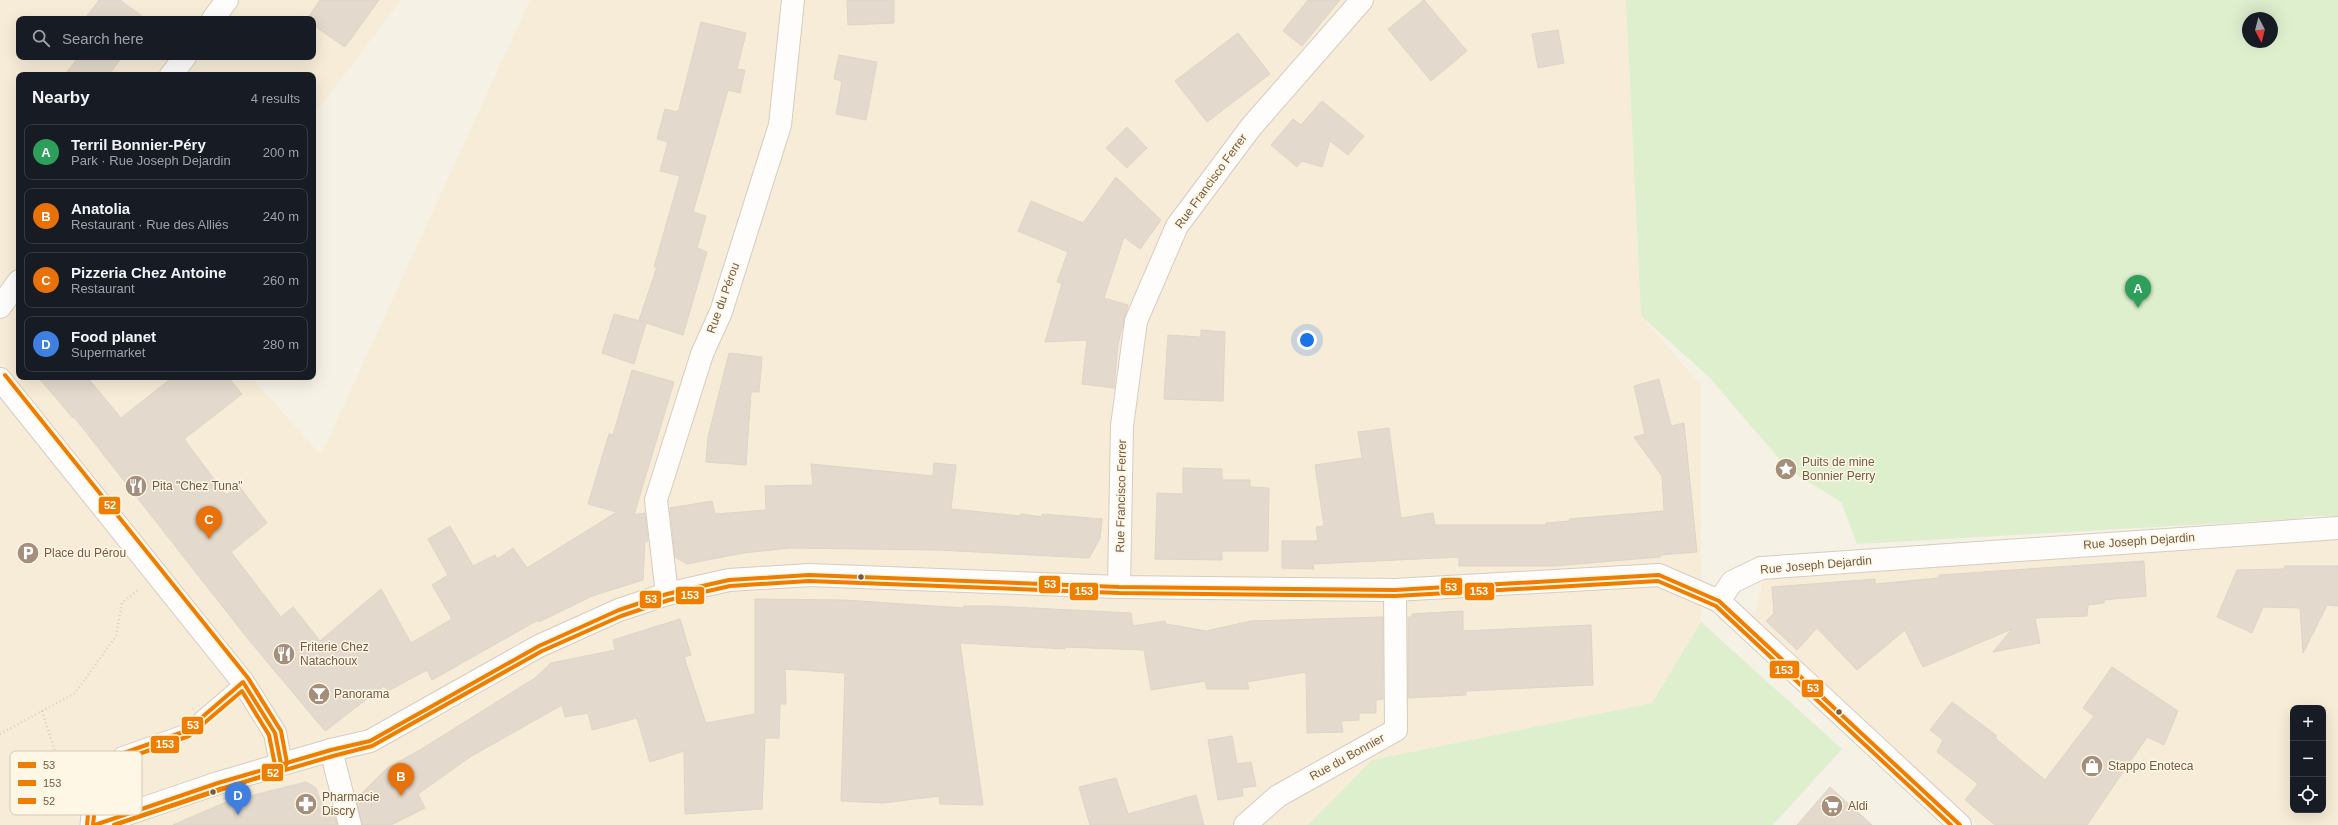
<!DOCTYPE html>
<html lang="en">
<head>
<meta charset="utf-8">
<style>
  body { margin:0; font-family:Arial,sans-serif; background:#242831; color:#f1f3f6 }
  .controls { position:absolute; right:12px; bottom:12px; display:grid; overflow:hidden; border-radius:8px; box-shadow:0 4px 16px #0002 }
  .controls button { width:36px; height:36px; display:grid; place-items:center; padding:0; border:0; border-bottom:1px solid #363941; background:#171b24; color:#f1f3f6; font:20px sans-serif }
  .compass { position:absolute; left:2242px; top:12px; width:36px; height:36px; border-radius:50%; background:#171b24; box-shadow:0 4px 16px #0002; rotate:173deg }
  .you { position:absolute; left:1307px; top:340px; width:14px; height:14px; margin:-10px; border:3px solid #fff; border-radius:50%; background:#1a73e8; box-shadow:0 0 0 6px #1a73e833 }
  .badge { display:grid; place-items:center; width:26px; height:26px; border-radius:50%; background:#b45309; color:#fff; font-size:13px; font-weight:700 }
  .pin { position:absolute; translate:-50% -33px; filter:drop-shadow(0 1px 2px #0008) }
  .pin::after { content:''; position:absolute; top:21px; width:14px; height:12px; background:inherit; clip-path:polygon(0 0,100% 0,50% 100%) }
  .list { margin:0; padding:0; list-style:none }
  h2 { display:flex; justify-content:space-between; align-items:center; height:52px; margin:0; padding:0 16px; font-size:17px }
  h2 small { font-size:13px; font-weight:400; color:#9ea1a6 }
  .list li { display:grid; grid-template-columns:26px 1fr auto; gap:12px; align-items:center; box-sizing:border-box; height:56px; margin:0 8px 8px; padding:0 8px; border:1px solid #363941; border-radius:8px }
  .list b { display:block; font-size:15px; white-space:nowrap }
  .list p { margin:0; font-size:13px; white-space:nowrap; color:#9ea1a6 }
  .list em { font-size:13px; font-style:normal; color:#9ea1a6 }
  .icon { flex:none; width:22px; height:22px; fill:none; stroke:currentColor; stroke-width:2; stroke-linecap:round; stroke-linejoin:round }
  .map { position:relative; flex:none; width:2338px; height:825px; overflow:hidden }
  .search { position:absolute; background:#171b24; box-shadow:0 4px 16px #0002; left:16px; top:16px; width:300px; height:44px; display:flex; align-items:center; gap:10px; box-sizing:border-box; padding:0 14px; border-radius:8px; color:#9ea1a6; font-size:15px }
  .panel { position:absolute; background:#171b24; box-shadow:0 4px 16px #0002; left:16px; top:72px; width:300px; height:308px; border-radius:8px }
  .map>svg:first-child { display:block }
</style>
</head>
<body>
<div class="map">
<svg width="2338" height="825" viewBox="0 0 2338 825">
  <rect width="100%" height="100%" fill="#f6f1e5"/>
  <g fill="#f7ecd7" fill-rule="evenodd">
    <path d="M0,0H401L313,116V75H19V377H251L321,455L530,0H1626L1641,316L1700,384L1701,622L1652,703L1372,760L1308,825H0ZM19,19H313V57H19Z"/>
    <path d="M2338,531V825H1977L1753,622L1763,580L2118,542ZM2293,708H2323V810H2293Z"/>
  </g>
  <g fill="#deefce" fill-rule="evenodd">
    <path d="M1626,0H2338V516H2308L2296,519L1857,544L1841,502L1788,469L1708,376L1641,316ZM2248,18H2272V42H2248Z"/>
    <polygon points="1701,622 1842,749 1773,825 1308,825 1372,760 1652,703"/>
  </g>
  <g fill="#e3d9cc" stroke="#dfd4c7">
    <polygon points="99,0 120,0 146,19 85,19"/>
    <polygon points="320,0 379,0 345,47 313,25 313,19 307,19"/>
    <polygon points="847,0 894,0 894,23 848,25"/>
    <polygon points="1308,0 1340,0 1302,46 1283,31"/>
    <polygon points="1424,0 1467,51 1431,81 1388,29"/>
    <polygon points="701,22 746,33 737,69 745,70 740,93 728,90 693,212 706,216 697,248 707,252 683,335 646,323 634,364 602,353 614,314 644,322 639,320 657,267 654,267 680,176 660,171 668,142 657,139 665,109 677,112 679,109"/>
    <polygon points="1558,30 1564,63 1538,68 1532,34"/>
    <polygon points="1238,33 1270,74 1207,122 1175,81"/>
    <polygon points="839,55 877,62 866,120 836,114 842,81 834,79"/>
    <polygon points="79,57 122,57 109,75 64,75"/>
    <polygon points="1322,101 1364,136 1348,155 1330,141 1322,167 1302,161 1297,167 1271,145 1293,119 1301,125"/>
    <polygon points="1127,127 1147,148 1127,168 1106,148"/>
    <polygon points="1116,177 1161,220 1140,249 1124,237 1104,298 1128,305 1118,344 1114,388 1082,384 1087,340 1045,342 1062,283 1057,282 1068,252 1018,231 1031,201 1083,223"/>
    <polygon points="1201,330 1225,332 1223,401 1164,399 1168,335 1201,337"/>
    <polygon points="729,353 762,357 759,392 751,392 746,465 706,462 708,437"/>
    <polygon points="632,370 674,382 634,515 645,513 648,542 645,540 643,580 592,596 539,622 538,620 432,680 427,670 388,691 384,686 325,731 248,639 74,417 73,418 38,377 87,377 121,418 173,377 228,377 242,394 184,439 226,495 239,486 267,523 231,552 281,617 293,607 320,641 381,589 411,643 452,619 432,585 448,575 428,539 450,526 473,566 495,555 497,559 513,548 527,568 617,512 588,504 609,434 613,435"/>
    <polygon points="1659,379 1671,426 1684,423 1697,552 1660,555 1660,557 1554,566 1459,566 1459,557 1313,564 1314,569 1282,568 1282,541 1318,541 1316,527 1324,526 1315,465 1362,458 1358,432 1389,428 1401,518 1433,513 1435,525 1546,525 1546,523 1570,521 1570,519 1664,511 1662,476 1634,437 1645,434 1634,386"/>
    <polygon points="934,463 956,465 951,509 1021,516 1021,514 1042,517 1042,514 1102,519 1100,538 1089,558 938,550 790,548 743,553 687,564 675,557 670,508 712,501 715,514 766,510 765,486 813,485 811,464 933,476"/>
    <polygon points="1183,468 1222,469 1222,480 1250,480 1250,487 1269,488 1268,551 1222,551 1222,560 1155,559 1157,493 1183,494"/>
    <polygon points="2144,561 2146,596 2104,600 2104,603 2088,605 2087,616 2035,618 2040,643 1993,652 2012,629 1923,667 1905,630 1857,670 1817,628 1797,650 1766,621 1774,613 1772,587 1875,579 1875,584 1939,578 1939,575"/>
    <polygon points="2285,566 2338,566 2338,606 2327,605 2303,653 2300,608 2263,607 2252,633 2217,617 2237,570 2284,569"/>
    <polygon points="755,599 844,600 964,608 964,606 993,606 1131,613 1133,626 1165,621 1166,624 1206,631 1251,621 1383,617 1383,699 1376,700 1376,713 1359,713 1359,720 1341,721 1343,732 1307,733 1306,672 1247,682 1249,689 1207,689 1205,681 1151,690 1144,650 1065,647 1065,649 960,643 983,805 940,804 939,796 883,803 841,801 845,673 785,669 786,704 780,704 779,738 765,738 762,809 685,814 684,751 650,762 637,718 592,730 588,713 565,717 562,705 470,757 418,794 425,808 391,825 362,825 356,799 387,768 420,750 535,678 551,663 615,650 613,640 680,619 691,655 684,657 706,723 755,714"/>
    <polygon points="1463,611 1463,631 1591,625 1593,685 1466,691 1466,695 1408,698 1408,617 1412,617 1412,614"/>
    <polygon points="2112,667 2178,711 2164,745 2147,737 2087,825 1995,825 1965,800 1978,784 1937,752 1943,740 1930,730 1952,702 1997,736 1995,738 2045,780 2094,716 2083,708"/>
    <polygon points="1232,736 1237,764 1251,762 1256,786 1242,788 1243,796 1218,800 1208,740"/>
    <polygon points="1116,778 1128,814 1196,795 1204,825 1090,825 1079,787"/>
    <polygon points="306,782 316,788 327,819 334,814 337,825 173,825 226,802"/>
    <polygon points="1830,787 1872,825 1797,825"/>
  </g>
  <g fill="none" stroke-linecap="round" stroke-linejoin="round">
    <g stroke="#d6ccc0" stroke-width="15">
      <polyline id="lane" points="87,825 89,805 121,754 186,731 243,682"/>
    </g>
    <g stroke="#d6ccc0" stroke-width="24">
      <g id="street">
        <polyline points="213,19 227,0"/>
        <polyline points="171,75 185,57"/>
        <polyline points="0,307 19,281"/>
        <polyline points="0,379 243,682 275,733 281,764"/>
        <polyline points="1119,587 1122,426 1136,321 1177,226 1251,127 1362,0"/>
        <polyline points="667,594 656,500 702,354 721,312 780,125 793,0"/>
        <polyline points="1719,601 1732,582 1761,568 2338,528"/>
        <polyline points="331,750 350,825"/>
        <polyline points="95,825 218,783 331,750 370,741 539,646 619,610 667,594 729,580 809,575 1119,587 1395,590 1659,575 1719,601 1960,825"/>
        <polyline points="1245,825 1278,796 1396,730 1395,590"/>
      </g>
    </g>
    <g stroke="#d8d0c7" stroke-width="2.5" stroke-dasharray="1 3" stroke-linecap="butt">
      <polyline points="42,711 57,758 53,772"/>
      <polyline points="0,734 75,693 116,636 122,603 138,590"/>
    </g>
    <use href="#lane" stroke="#fefdfb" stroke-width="13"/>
    <use href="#street" stroke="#fefdfb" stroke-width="22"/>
    <g stroke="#fff7e5" stroke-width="7">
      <g id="bus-1">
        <polyline points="87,825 89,805 121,754 186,731 243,682 275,733 281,764"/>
        <polyline points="95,825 218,783 331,750 370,741 539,646 619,610 667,594 729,580 809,575 1119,587 1395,590 1659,575 1719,601 1960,825"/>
      </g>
    </g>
    <g stroke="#fff7e5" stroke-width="7">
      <g id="bus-2">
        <polyline points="93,825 95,807 125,759 189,736 242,691 269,735 275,765"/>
        <polyline points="114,825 220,789 333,756 372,746 542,651 621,616 669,600 730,586 809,581 1119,593 1395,596 1658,581 1716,606 1951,825"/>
      </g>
    </g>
    <g stroke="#fff7e5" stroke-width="7">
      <polyline id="bus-3" points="5,375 248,678 281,731 287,763 284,769 114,825"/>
    </g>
    <use href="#bus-1" stroke="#ef7d00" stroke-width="4"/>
    <use href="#bus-2" stroke="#ef7d00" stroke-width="4"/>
    <use href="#bus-3" stroke="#ef7d00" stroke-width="4"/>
  </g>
  <defs>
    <g id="sight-disc" transform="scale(1.15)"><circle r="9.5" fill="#a38f7c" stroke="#fff7e5"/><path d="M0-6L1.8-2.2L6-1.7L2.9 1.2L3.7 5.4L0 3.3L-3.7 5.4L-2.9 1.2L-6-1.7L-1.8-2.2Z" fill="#fff"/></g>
    <g id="restaurant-disc" transform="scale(1.15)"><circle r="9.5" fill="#a38f7c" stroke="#fff7e5"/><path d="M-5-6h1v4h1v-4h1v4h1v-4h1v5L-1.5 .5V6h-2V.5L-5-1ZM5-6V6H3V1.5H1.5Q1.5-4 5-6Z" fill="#fff"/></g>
    <g id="parking-disc" transform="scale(1.15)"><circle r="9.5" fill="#a38f7c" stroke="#fff7e5"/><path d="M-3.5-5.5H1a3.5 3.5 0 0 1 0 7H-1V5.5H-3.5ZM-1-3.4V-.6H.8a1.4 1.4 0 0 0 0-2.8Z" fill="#fff"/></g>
    <g id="bar-disc" transform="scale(1.15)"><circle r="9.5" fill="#a38f7c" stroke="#fff7e5"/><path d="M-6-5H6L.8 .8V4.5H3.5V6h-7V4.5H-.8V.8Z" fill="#fff"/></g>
    <g id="shop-disc" transform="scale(1.15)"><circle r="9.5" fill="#a38f7c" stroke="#fff7e5"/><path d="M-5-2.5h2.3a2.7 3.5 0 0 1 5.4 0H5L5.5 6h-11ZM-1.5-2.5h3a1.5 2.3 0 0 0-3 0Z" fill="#fff"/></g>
    <g id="pharmacy-disc" transform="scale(1.15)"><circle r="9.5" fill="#a38f7c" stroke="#fff7e5"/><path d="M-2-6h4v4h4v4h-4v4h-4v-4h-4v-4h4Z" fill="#fff"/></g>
    <g id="supermarket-disc" transform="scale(1.15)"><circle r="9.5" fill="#a38f7c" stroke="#fff7e5"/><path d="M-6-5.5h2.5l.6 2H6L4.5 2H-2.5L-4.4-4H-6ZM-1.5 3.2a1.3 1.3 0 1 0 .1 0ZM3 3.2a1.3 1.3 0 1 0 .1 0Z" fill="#fff"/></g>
  </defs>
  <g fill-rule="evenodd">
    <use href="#sight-disc" x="1786" y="469"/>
    <use href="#restaurant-disc" x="136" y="486"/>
    <use href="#parking-disc" x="28" y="553"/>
    <use href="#restaurant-disc" x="284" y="654"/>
    <use href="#bar-disc" x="319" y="694"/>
    <use href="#shop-disc" x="2092" y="766"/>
    <use href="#pharmacy-disc" x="306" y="804"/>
    <use href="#supermarket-disc" x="1832" y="806"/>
  </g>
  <g fill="#765a44" stroke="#fff7e5" stroke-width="1.5">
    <circle cx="861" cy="577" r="3.5"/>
    <circle cx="1839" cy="712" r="3.5"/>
    <circle cx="213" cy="792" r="3.5"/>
  </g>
  <g text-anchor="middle" stroke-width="3" stroke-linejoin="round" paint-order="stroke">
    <g font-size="12" fill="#765a44" stroke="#fff7e5">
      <text transform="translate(1211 181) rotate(-54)" y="4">Rue Francisco Ferrer</text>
      <text transform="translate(723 298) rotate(-70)" y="4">Rue du Pérou</text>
      <text transform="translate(1121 496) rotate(-89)" y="4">Rue Francisco Ferrer</text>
      <text transform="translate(2139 541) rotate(-4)" y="4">Rue Joseph Dejardin</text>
      <text transform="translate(1816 565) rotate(-5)" y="4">Rue Joseph Dejardin</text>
      <text transform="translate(1347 757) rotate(-29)" y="4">Rue du Bonnier</text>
    </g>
    <g font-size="12" fill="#765a44" stroke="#fff7e5" text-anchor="start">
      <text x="1802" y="466">Puits de mine<tspan x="1802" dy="14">Bonnier Perry</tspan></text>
      <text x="152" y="490">Pita "Chez Tuna"</text>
      <text x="44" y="557">Place du Pérou</text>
      <text x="300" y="651">Friterie Chez<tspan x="300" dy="14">Natachoux</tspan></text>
      <text x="334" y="698">Panorama</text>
      <text x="2108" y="770">Stappo Enoteca</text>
      <text x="322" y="801">Pharmacie<tspan x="322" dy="14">Discry</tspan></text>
      <text x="1848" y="810">Aldi</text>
    </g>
  </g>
  <rect x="10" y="751" width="132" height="64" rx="6" fill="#fff7e5" stroke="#d6c8b5" stroke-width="1"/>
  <rect x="18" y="762" width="18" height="6" fill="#ef7d00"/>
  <rect x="18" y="780" width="18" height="6" fill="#ef7d00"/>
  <rect x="18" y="798" width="18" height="6" fill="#ef7d00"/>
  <g font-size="11" fill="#765a44">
    <text x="43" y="769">53</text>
    <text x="43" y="787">153</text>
    <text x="43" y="805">52</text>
  </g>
  <g stroke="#fff7e5" stroke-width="1.5">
    <rect x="98" y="496" width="23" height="19" rx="4" fill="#ef7d00"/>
    <rect x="1038" y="575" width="23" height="19" rx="4" fill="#ef7d00"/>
    <rect x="1440" y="577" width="23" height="19" rx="4" fill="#ef7d00"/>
    <rect x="1464" y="582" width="31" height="19" rx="4" fill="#ef7d00"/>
    <rect x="1069" y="582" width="30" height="19" rx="4" fill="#ef7d00"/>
    <rect x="675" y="586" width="30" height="19" rx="4" fill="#ef7d00"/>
    <rect x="639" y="590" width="23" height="19" rx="4" fill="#ef7d00"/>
    <rect x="1769" y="660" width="31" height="19" rx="4" fill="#ef7d00"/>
    <rect x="1801" y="679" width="23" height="19" rx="4" fill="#ef7d00"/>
    <rect x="181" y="716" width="23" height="19" rx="4" fill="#ef7d00"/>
    <rect x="150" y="735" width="30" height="19" rx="4" fill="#ef7d00"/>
    <rect x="261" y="763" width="23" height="19" rx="4" fill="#ef7d00"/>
  </g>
  <g font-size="11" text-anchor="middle" font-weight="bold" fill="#fff">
    <text x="110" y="509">52</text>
    <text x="1050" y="588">53</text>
    <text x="1451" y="591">53</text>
    <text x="1479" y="595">153</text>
    <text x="1084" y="595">153</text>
    <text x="690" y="599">153</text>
    <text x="651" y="603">53</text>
    <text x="1784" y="674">153</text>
    <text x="1813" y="692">53</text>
    <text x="193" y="729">53</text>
    <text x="165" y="748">153</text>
    <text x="273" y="777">52</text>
  </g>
</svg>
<div class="controls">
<button>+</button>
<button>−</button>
<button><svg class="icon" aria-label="locate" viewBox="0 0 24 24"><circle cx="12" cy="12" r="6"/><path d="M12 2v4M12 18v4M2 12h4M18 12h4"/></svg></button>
</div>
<svg class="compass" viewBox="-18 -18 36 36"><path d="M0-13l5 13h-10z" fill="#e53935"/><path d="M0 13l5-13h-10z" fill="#9ea1a6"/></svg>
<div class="you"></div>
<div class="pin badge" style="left:2138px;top:308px;background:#2e9e5b">A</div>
<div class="pin badge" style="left:401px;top:796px;background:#e8710a">B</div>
<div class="pin badge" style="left:209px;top:539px;background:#e8710a">C</div>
<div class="pin badge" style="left:238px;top:815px;background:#3f7fe0">D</div>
<div class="search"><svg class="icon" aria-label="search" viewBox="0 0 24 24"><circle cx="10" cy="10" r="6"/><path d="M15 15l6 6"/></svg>Search here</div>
<section class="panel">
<h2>Nearby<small>4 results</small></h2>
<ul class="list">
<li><span class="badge" style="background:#2e9e5b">A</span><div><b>Terril Bonnier-Péry</b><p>Park · Rue Joseph Dejardin</p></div><em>200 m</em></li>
<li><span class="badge" style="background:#e8710a">B</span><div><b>Anatolia</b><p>Restaurant · Rue des Alliés</p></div><em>240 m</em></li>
<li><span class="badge" style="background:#e8710a">C</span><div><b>Pizzeria Chez Antoine</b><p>Restaurant</p></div><em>260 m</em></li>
<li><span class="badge" style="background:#3f7fe0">D</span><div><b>Food planet</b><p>Supermarket</p></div><em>280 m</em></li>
</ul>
</section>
</div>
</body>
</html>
